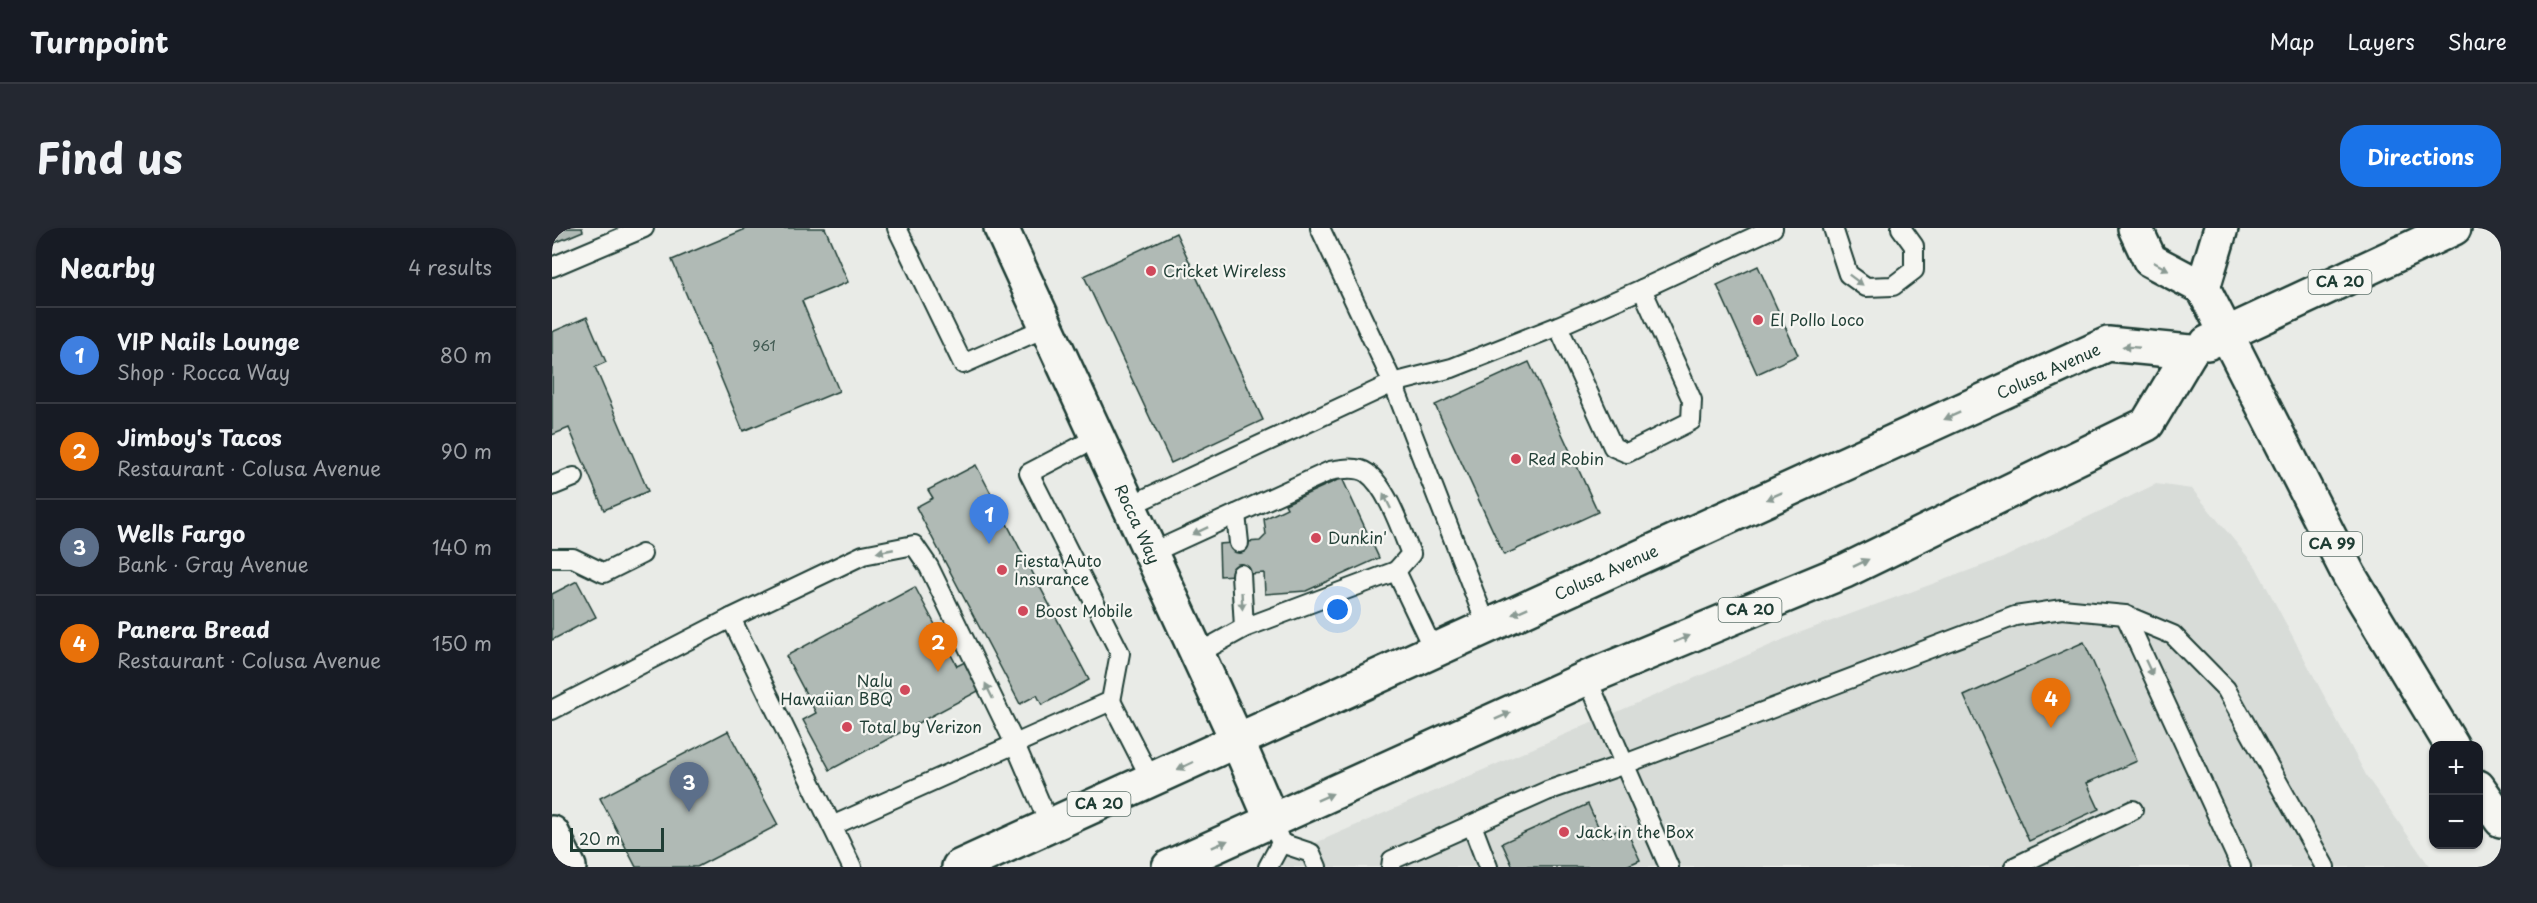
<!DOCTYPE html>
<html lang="en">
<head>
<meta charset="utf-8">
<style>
  body { margin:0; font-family:"Playpen Sans",sans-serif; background:#242831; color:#f1f3f6 }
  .controls { position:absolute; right:18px; bottom:18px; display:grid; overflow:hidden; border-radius:12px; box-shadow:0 2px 4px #0004 }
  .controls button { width:54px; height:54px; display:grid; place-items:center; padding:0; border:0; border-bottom:2px solid #363941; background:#171b24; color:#f1f3f6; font:30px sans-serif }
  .scale { position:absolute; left:18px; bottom:15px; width:94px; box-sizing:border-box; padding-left:6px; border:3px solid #1f3d34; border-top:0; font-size:16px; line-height:21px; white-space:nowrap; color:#1f3d34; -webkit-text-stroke:4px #f6f6f2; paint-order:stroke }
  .you { position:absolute; left:786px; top:382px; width:21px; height:21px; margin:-15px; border:4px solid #fff; border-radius:50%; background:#1a73e8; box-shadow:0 0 0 9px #1a73e833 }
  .badge { display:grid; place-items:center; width:39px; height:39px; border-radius:50%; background:#1a73e8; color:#fff; font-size:20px; font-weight:700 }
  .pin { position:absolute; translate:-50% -50px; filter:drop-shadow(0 2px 3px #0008) }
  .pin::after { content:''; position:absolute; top:32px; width:21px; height:18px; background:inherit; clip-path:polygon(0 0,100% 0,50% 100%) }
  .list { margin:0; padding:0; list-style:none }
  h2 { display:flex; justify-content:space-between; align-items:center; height:78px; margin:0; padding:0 24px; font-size:26px }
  h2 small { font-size:20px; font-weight:400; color:#9ea1a6 }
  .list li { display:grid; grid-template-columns:39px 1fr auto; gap:18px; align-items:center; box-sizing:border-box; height:96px; padding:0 24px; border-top:2px solid #363941 }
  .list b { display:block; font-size:22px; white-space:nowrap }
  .list p { margin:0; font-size:20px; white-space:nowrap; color:#9ea1a6 }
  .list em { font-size:20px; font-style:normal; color:#9ea1a6 }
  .map { position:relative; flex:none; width:1949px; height:639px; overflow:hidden; border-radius:24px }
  header { display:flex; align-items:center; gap:36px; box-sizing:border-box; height:84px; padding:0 30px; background:#171b24; border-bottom:2px solid #363941 }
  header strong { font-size:28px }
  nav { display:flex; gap:33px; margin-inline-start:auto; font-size:21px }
  .intro { display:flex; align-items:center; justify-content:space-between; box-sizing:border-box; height:144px; padding:0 36px }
  h1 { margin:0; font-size:42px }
  .button { padding:15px 27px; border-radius:24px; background:#1a73e8; color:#fff; font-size:21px; font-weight:700 }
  main { display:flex; gap:36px; padding:0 36px }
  aside { flex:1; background:#171b24; border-radius:24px; box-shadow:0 2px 4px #0004 }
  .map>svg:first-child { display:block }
</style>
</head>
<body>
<header>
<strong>Turnpoint</strong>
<nav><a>Map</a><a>Layers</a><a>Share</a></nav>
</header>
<div class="intro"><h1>Find us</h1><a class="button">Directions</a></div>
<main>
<aside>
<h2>Nearby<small>4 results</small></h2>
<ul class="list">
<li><span class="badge" style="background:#3f7fe0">1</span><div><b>VIP Nails Lounge</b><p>Shop · Rocca Way</p></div><em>80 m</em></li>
<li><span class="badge" style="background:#e8710a">2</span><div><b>Jimboy's Tacos</b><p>Restaurant · Colusa Avenue</p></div><em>90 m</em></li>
<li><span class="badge" style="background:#5c6f8a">3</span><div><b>Wells Fargo</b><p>Bank · Gray Avenue</p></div><em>140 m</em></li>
<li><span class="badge" style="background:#e8710a">4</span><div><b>Panera Bread</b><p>Restaurant · Colusa Avenue</p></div><em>150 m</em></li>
</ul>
</aside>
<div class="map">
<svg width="1949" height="639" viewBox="0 0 1949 639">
  <rect width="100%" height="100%" fill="#e9ebe7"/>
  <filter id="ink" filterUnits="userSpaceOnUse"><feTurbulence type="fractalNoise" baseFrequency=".0167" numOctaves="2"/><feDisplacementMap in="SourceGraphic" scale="12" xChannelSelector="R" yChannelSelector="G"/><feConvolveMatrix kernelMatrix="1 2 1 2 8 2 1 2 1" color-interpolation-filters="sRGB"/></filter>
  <g filter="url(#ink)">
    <polygon fill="#d8dcd8" points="1604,256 1640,261 1704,339 1815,549 1878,639 708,639 1244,406 1451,330"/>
    <g fill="#b0bab5" stroke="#1f3d34" stroke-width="1.5">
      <polygon points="0,0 30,0 31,3 0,16"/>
      <polygon points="196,0 273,0 296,54 250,73 287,163 191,203 120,32"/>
      <polygon points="624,5 711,192 619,235 532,48"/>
      <polygon points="1206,38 1246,127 1205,146 1165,57"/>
      <polygon points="35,89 54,134 43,139 96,263 52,282 17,200 0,207 0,104"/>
      <polygon points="977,134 1046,284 952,327 883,177"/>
      <polygon points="424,237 537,452 490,477 485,467 468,476 364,279 381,270 376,262"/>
      <polygon points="790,250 827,330 754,363 713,366 712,345 668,348 667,316 708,313 714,307 712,291 735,280 733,276"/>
      <polygon points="25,353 44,389 0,412 0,366"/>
      <polygon points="363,359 405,438 415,433 430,461 278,542 251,492 264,485 234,428"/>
      <polygon points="1532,414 1585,533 1535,555 1547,581 1477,613 1412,468"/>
      <polygon points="176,503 226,597 145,639 84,639 48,570"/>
      <polygon points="1036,576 1051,609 1073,599 1088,632 1072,639 961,639 950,615"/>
    </g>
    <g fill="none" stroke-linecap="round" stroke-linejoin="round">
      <g stroke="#1f3d34" stroke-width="22">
        <g id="service">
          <polyline points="345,0 411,136 495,99"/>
          <polyline points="768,0 841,155 900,140 1006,98 1061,219 1075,225 1139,193 1140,172 1090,61 1221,0"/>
          <polyline points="1281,0 1296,46 1314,59 1341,58 1362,42 1362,18 1349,0"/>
          <polyline points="0,39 92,0"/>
          <polyline points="1006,98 1090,61"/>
          <polyline points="0,258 22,249"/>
          <polyline points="577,278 841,155 935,398"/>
          <polyline points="684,286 687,315"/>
          <path d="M599,325L778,243C789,241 805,238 815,245C835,259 850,304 859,326L844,343"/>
          <polyline points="0,330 21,330 52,345 90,326"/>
          <polyline points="689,346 692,400"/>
          <polyline points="1573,387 1689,639"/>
          <polyline points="179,390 311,327 362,317 377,339 463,516 498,598"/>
          <polyline points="645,426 692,400 844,343 882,423"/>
          <polyline points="1035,450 1117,639"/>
          <polyline points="559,473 600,553"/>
          <polyline points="0,482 179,390 300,639"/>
          <polyline points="720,593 729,615 759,625 765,639"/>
          <polyline points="920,597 936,639"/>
          <polyline points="280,598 559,473 568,425 477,245 546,209"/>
          <polyline points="716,639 729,615"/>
          <polyline points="839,639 840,632 995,563 1073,536 1463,388 1510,381 1573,387 1621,407 1674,461 1773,639"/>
          <polyline points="1462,639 1581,582"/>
        </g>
      </g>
      <g stroke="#1f3d34" stroke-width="38">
        <g id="minor">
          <path id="s1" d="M449,0L685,512L720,593"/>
        </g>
      </g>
      <g stroke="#1f3d34" stroke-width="38">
        <polyline id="secondary" points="0,605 17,639"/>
      </g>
      <g stroke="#1f3d34" stroke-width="38">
        <g id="trunk">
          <polyline points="1583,0 1598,32 1651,60 1797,347 1900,518"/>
          <polyline points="1651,60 1669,0"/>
          <polyline points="1655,115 1902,0"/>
          <polyline points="1926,559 1949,592"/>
          <path id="s2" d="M407,639L1556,116L1638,124"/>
          <polyline points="617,639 1035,450 1293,343 1595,196 1638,124"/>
        </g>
      </g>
      <use href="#service" stroke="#f6f6f2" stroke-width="18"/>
      <use href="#minor" stroke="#f6f6f2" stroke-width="33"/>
      <use href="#secondary" stroke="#f6f6f2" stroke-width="33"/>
      <use href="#trunk" stroke="#f6f6f2" stroke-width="33"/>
    </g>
    <defs><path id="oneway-solid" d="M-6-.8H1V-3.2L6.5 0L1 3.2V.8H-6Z" transform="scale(1.5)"/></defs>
    <g fill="#8a9a93">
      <use href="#oneway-solid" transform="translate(1609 38) rotate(28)"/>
      <use href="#oneway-solid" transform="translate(1304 52) rotate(37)"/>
      <use href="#oneway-solid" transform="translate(1579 119) rotate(-175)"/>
      <use href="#oneway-solid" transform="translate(1400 188) rotate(156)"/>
      <use href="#oneway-solid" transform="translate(1222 268) rotate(156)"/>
      <use href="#oneway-solid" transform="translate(835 273) rotate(-116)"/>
      <use href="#oneway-solid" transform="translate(648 303) rotate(155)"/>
      <use href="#oneway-solid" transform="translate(333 323) rotate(169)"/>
      <use href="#oneway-solid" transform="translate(1309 335) rotate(-26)"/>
      <use href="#oneway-solid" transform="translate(690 373) rotate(87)"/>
      <use href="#oneway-solid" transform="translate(968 383) rotate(156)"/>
      <use href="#oneway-solid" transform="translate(1130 411) rotate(-23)"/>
      <use href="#oneway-solid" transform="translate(1597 440) rotate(65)"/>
      <use href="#oneway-solid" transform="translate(437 463) rotate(-116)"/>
      <use href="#oneway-solid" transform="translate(951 488) rotate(-24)"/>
      <use href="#oneway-solid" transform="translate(633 538) rotate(155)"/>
      <use href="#oneway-solid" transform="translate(773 569) rotate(-24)"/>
      <use href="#oneway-solid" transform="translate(668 616) rotate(-24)"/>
    </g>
  </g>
  <g fill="#d1495b" stroke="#f6f6f2" stroke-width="2">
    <circle cx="599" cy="43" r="6"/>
    <circle cx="1206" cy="92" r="6"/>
    <circle cx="964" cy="231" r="6"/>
    <circle cx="764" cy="310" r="6"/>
    <circle cx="450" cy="342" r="6"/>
    <circle cx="471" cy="383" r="6"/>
    <circle cx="353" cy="462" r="6"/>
    <circle cx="295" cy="499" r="6"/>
    <circle cx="1012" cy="604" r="6"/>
  </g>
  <g text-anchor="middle" stroke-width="4.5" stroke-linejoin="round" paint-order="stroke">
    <g font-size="14" fill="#435c54">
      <text x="212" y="123">961</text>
    </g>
    <g fill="#f6f6f2" stroke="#60746d" stroke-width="1.5">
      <rect x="1756.5" y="42" width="63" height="24" rx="4.5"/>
      <rect x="1750" y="304" width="60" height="24" rx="4.5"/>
      <rect x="1166.5" y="370" width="63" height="24" rx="4.5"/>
      <rect x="515.5" y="564" width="63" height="24" rx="4.5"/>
    </g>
    <g font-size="15" font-weight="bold" fill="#1f3d34">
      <text x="1788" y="59">CA 20</text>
      <text x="1780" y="321">CA 99</text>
      <text x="1198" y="387">CA 20</text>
      <text x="547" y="581">CA 20</text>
    </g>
    <g font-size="16" fill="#1f3d34" stroke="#f6f6f2" text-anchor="start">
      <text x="611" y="49">Cricket Wireless</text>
      <text x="1218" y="98">El Pollo Loco</text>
      <text x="976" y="237">Red Robin</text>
      <text x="776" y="316">Dunkin'</text>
      <text x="462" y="339">Fiesta Auto<tspan x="462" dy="18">Insurance</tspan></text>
      <text x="483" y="389">Boost Mobile</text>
      <text x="341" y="459" text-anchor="end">Nalu<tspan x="341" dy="18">Hawaiian BBQ</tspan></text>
      <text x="307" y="505">Total by Verizon</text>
      <text x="1024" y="610">Jack in the Box</text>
    </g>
    <g font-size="16" fill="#1f3d34" stroke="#f6f6f2">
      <text dy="6" stroke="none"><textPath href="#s2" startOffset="1197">Colusa Avenue</textPath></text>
      <text dy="6" stroke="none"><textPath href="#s1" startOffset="326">Rocca Way</textPath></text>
      <text dy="6" stroke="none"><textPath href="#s2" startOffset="711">Colusa Avenue</textPath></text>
    </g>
  </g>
</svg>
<div class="controls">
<button>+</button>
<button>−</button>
</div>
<div class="scale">20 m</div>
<div class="you"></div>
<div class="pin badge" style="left:437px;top:316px;background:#3f7fe0">1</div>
<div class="pin badge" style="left:386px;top:444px;background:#e8710a">2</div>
<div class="pin badge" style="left:137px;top:584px;background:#5c6f8a">3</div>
<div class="pin badge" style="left:1499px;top:500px;background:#e8710a">4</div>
</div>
</main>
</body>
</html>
